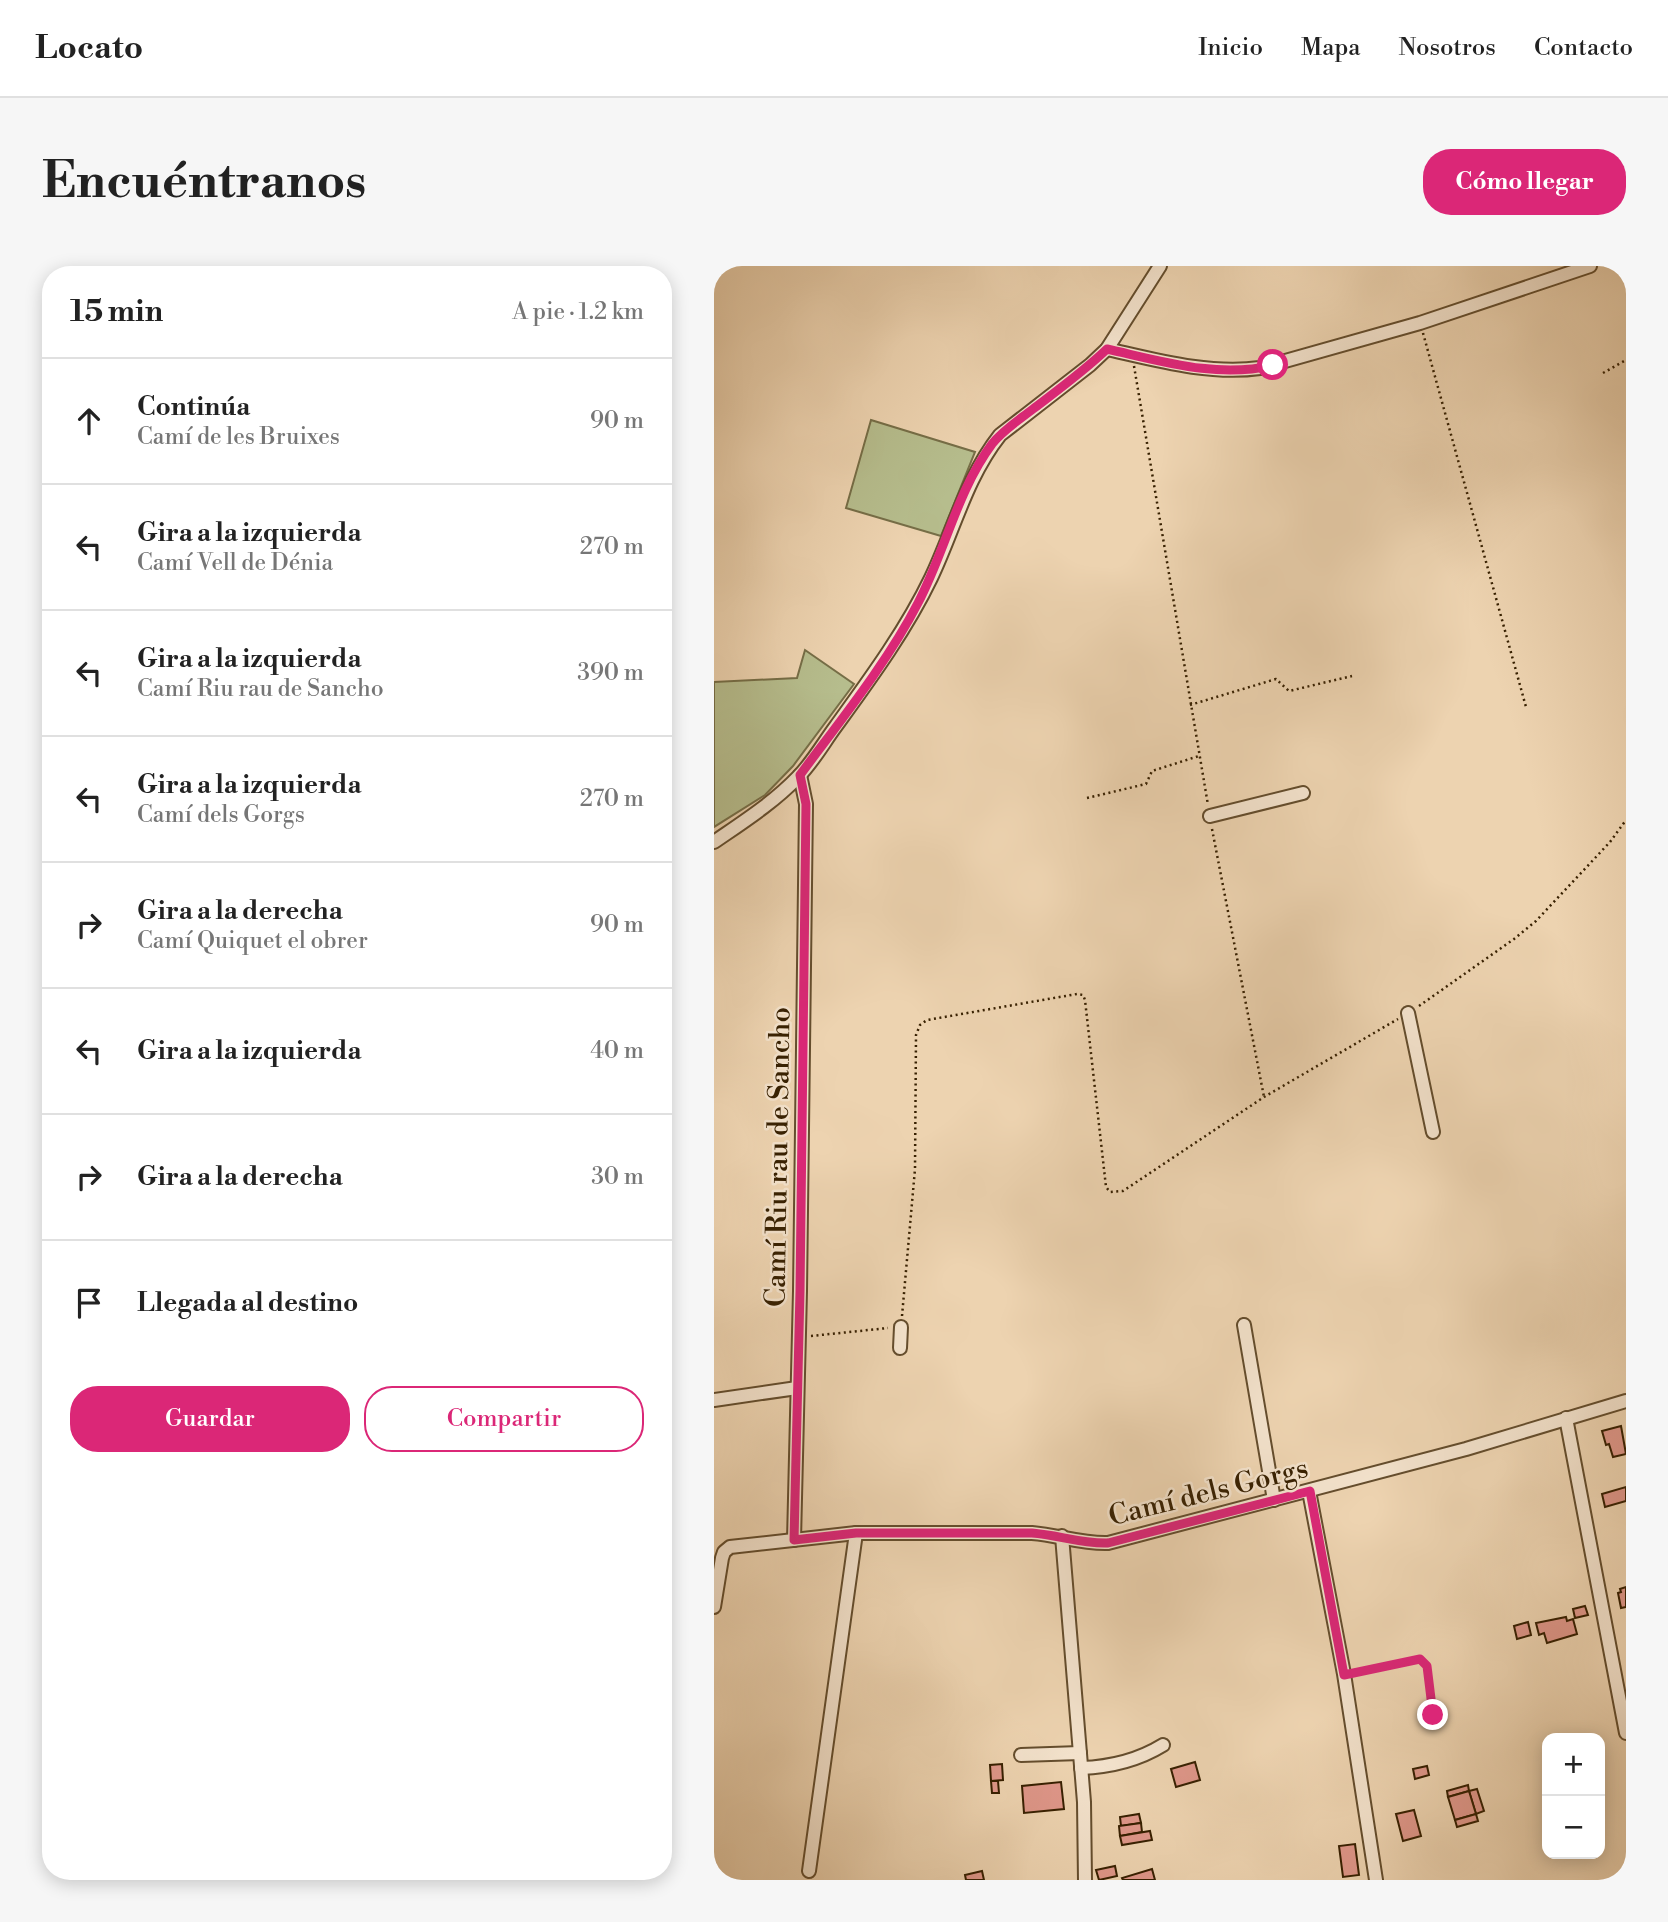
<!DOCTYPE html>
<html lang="es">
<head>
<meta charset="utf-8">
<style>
  body { margin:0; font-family:"Libre Bodoni",serif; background:#f6f6f6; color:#222 }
  .controls { position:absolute; right:21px; bottom:21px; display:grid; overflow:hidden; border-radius:14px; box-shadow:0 4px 18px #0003 }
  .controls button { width:63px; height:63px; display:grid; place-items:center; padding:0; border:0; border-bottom:2px solid #e0e0e0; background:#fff; color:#222; font:35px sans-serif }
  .stop { position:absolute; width:21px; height:21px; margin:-16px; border:5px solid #db2777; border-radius:50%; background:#fff }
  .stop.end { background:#db2777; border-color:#fff; box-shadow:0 2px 7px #0008 }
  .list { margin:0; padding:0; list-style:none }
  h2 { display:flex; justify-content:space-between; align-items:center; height:91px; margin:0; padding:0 28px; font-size:30px }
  h2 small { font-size:23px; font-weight:400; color:#767676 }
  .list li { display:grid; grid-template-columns:46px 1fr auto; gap:21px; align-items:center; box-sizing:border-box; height:126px; padding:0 28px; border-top:2px solid #e0e0e0 }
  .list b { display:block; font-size:26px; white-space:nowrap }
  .list p { margin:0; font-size:23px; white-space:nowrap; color:#767676 }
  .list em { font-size:23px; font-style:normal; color:#767676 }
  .actions { display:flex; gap:14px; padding:21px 28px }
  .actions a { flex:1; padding:16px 0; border:2px solid #db2777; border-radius:28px; text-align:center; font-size:24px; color:#db2777 }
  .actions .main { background:#db2777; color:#fff }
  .icon { flex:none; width:38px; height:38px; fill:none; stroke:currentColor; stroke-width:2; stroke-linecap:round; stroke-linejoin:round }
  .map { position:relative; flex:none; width:912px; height:1614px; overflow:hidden; border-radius:28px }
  header { display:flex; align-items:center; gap:42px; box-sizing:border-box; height:98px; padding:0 35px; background:#fff; border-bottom:2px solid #e0e0e0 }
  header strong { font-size:33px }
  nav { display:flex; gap:38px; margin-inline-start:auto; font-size:24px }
  .intro { display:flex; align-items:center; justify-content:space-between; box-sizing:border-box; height:168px; padding:0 42px }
  h1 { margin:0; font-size:49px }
  .button { padding:18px 32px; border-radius:28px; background:#db2777; color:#fff; font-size:24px; font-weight:700 }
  main { display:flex; gap:42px; padding:0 42px }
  aside { flex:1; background:#fff; border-radius:28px; box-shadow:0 4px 18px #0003 }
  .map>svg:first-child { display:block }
</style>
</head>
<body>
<header>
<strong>Locato</strong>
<nav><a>Inicio</a><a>Mapa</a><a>Nosotros</a><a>Contacto</a></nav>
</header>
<div class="intro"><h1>Encuéntranos</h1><a class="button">Cómo llegar</a></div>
<main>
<aside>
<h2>15 min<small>A pie · 1.2 km</small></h2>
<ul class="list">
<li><svg class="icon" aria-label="ahead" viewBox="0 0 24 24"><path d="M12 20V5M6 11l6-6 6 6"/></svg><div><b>Continúa</b><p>Camí de les Bruixes</p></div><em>90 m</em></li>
<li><svg class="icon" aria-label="left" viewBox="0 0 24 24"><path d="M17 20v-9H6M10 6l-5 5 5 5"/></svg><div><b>Gira a la izquierda</b><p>Camí Vell de Dénia</p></div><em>270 m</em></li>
<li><svg class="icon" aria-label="left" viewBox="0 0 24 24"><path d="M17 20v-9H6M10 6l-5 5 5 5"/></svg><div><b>Gira a la izquierda</b><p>Camí Riu rau de Sancho</p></div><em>390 m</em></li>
<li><svg class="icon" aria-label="left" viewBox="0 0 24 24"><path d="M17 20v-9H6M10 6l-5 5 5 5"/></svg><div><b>Gira a la izquierda</b><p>Camí dels Gorgs</p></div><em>270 m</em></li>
<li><svg class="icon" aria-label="right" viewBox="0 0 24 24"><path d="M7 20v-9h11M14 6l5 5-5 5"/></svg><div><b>Gira a la derecha</b><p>Camí Quiquet el obrer</p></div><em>90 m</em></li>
<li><svg class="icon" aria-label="left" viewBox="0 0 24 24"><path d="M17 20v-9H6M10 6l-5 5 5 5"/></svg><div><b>Gira a la izquierda</b></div><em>40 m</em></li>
<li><svg class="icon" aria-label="right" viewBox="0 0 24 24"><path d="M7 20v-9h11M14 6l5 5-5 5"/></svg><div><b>Gira a la derecha</b></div><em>30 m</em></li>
<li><svg class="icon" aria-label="arrive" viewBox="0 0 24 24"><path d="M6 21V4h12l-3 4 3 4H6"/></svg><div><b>Llegada al destino</b></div></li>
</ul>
<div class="actions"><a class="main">Guardar</a><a>Compartir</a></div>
</aside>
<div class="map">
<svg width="912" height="1614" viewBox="0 0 912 1614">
  <rect width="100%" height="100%" fill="#edd3b0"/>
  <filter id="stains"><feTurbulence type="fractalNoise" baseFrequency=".00286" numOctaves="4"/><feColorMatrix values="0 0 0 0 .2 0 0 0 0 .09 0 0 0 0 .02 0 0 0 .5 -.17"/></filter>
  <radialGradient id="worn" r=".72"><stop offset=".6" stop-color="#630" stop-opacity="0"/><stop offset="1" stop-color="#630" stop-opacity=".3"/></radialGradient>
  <g fill="#b6bd8d" stroke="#766e47" stroke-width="2">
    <polygon points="157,154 261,186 227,270 132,242"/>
    <polygon points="91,384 140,418 79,500 51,529 0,561 0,416 83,412"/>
  </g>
  <g fill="#df978a" stroke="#372001" stroke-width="2">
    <polygon points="907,1160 912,1188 899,1191 895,1178 892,1179 888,1165"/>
    <polygon points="912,1221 912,1235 891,1241 888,1228"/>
    <polygon points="912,1321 912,1341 907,1342 904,1327 907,1326 906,1323"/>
    <polygon points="871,1340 874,1349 861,1352 859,1343"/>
    <polygon points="852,1351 853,1355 859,1353 863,1368 833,1377 830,1367 825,1369 822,1357"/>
    <polygon points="814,1356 817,1369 803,1373 800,1360"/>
    <polygon points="481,1496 486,1514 462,1521 457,1503"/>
    <polygon points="288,1498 289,1514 277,1515 276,1499"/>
    <polygon points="713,1500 715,1509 701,1513 699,1503"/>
    <polygon points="277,1515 284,1515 285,1527 278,1527"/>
    <polygon points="347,1516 350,1543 310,1547 308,1520"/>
    <polygon points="754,1519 755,1525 734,1531 733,1525"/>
    <polygon points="763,1523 770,1545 762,1548 755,1525"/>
    <polygon points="755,1525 762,1548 741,1554 734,1531"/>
    <polygon points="700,1544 707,1570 689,1575 682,1548"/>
    <polygon points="425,1548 427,1557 407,1560 406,1551"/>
    <polygon points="762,1548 764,1555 743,1561 741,1554"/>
    <polygon points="427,1557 428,1566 406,1570 405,1560"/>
    <polygon points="436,1565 438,1574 408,1579 406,1570"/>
    <polygon points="641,1578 645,1609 629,1611 625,1580"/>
    <polygon points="401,1600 403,1610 385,1614 382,1604"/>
    <polygon points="438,1603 441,1614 409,1614 408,1612"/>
    <polygon points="268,1605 270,1614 252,1614 251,1609"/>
  </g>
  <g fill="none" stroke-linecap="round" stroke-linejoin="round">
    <g stroke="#644d2d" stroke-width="16">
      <g id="minor">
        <path d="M393,83C442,94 495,109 546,102L706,57L876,0"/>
        <polyline points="496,550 589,527"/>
        <path d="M0,576C29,556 59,537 84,511C99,496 110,476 122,460C156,413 192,364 217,312C240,264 252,212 286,169L376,99L393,83L446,0"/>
        <polyline points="694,747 719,866"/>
        <polyline points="530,1059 560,1234"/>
        <polyline points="186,1082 187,1061"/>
        <polyline points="0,1134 83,1122"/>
        <polyline points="852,1152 912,1467"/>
        <polyline points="595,1225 630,1408 662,1614"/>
        <polyline points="348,1270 370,1536 371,1614"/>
        <polyline points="80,1274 86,1025 92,538 86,509"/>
        <path d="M0,1341L8,1292L10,1286L16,1281L142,1267H318C344,1269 368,1278 394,1277L752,1183L912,1135"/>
        <polyline points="307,1489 366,1487"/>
        <path d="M367,1502C396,1501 423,1495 449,1479"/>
        <polyline points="95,1605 142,1267"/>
      </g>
    </g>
    <g stroke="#372001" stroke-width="2.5" stroke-dasharray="2 3.5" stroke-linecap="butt">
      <polyline points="709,67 812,441"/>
      <polyline points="420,100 494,539"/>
      <polyline points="889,107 912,94"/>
      <polyline points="476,439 562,413 575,425 638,410"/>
      <polyline points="373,532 432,518 438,505 485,490"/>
      <polyline points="498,563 550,831"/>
      <polyline points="705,740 800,673 822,655 896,576 912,554"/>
      <polyline points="188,1050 201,903 202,769 206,759 213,754 363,728 369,729 371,734 392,921 396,926 409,925 550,831 684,753"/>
      <polyline points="97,1070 174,1062"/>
      <polyline points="640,1406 703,1393 709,1394 713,1400 719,1449"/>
    </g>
    <use href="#minor" stroke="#f3e2cc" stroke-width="12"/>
  </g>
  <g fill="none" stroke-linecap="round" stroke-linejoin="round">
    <path stroke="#db2777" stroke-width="9" d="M559,99C505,113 447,95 393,83C370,105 344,124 319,143C305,154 289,164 278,178C243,225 231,286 204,337C173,397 126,455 86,509L92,538L86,1025L80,1274L142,1267H318C344,1269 368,1278 394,1277L596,1225L630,1409L706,1393L713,1400L719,1449"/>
  </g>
  <g text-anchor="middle" stroke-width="5" stroke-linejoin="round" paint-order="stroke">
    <g font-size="28" fill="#372001" stroke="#f3e2cc">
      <text transform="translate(63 891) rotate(-89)" y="10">Camí Riu rau de Sancho</text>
      <text transform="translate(494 1225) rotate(-14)" y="10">Camí dels Gorgs</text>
    </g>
  </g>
  <rect width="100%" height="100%" filter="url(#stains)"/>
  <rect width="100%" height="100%" fill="url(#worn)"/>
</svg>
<div class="controls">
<button>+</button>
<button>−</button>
</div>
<div class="stop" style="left:559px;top:99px"></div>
<div class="stop end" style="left:719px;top:1449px"></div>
</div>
</main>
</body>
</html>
